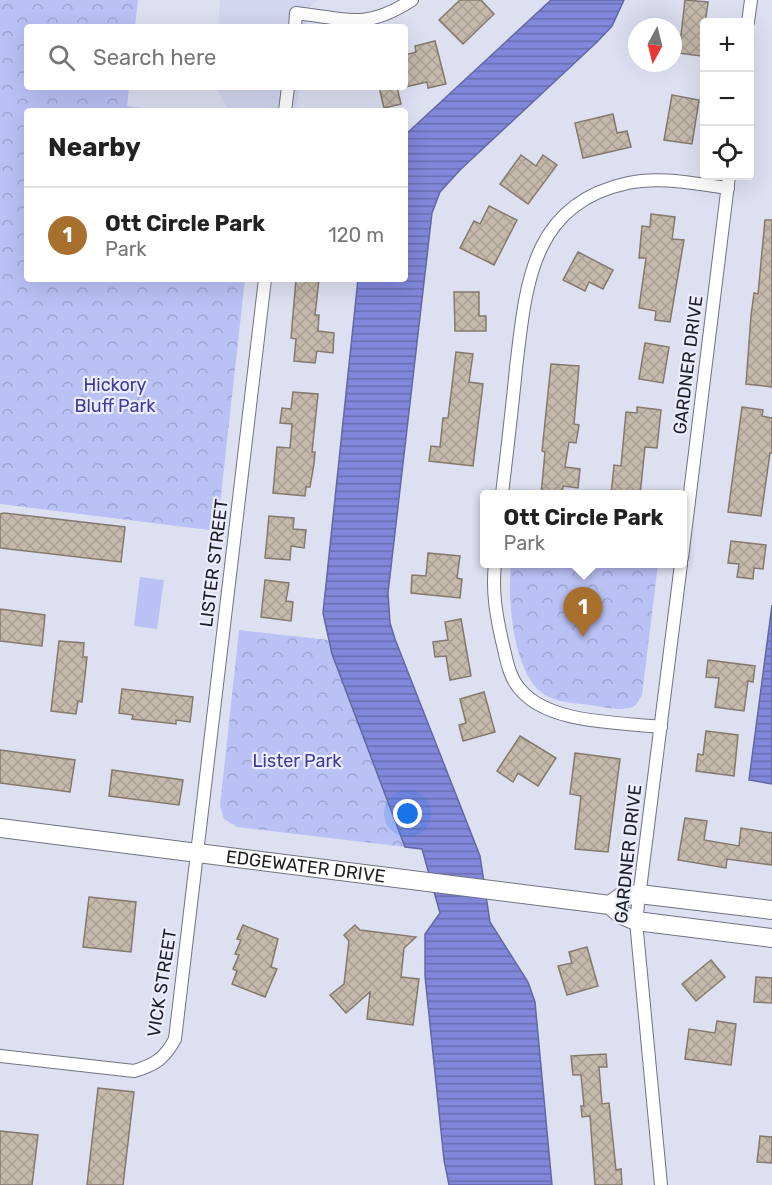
<!DOCTYPE html>
<html lang="en">
<head>
<meta charset="utf-8">
<style>
  body { margin:0; font-family:Rubik,sans-serif; background:#f2f2f2; color:#222 }
  .controls { position:absolute; right:18px; top:18px; display:grid; overflow:hidden; border-radius:6px; box-shadow:0 6px 24px #0002 }
  .controls button { width:54px; height:54px; display:grid; place-items:center; padding:0; border:0; border-bottom:2px solid #e0e0e0; background:#fff; color:#222; font:30px sans-serif }
  .compass { position:absolute; left:628px; top:18px; width:54px; height:54px; border-radius:50%; background:#fff; box-shadow:0 6px 24px #0002; rotate:187deg }
  .you { position:absolute; left:408px; top:814px; width:21px; height:21px; margin:-15px; border:4px solid #fff; border-radius:50%; background:#1a73e8; box-shadow:0 0 0 9px #1a73e833 }
  .badge { display:grid; place-items:center; width:39px; height:39px; border-radius:50%; background:#a7702c; color:#fff; font-size:20px; font-weight:700 }
  .pin { position:absolute; translate:-50% -50px; filter:drop-shadow(0 2px 3px #0008) }
  .pin::after { content:''; position:absolute; top:32px; width:21px; height:18px; background:inherit; clip-path:polygon(0 0,100% 0,50% 100%) }
  .popup { position:absolute; left:480px; top:490px; width:207px; height:78px; box-sizing:border-box; display:grid; place-content:center; border-radius:6px; background:#fff; filter:drop-shadow(0 2px 4px #0005); font-size:20px; white-space:nowrap; color:#767676 }
  .popup b { font-size:22px; color:#222 }
  .popup::after { content:''; position:absolute; left:50%; top:100%; margin-left:-12px; border:12px solid transparent; border-top-color:#fff }
  .list { margin:0; padding:0; list-style:none }
  h2 { display:flex; justify-content:space-between; align-items:center; height:78px; margin:0; padding:0 24px; font-size:26px }
  h2 small { font-size:20px; font-weight:400; color:#767676 }
  .list li { display:grid; grid-template-columns:39px 1fr auto; gap:18px; align-items:center; box-sizing:border-box; height:96px; padding:0 24px; border-top:2px solid #e0e0e0 }
  .list b { display:block; font-size:22px; white-space:nowrap }
  .list p { margin:0; font-size:20px; white-space:nowrap; color:#767676 }
  .list em { font-size:20px; font-style:normal; color:#767676 }
  .icon { flex:none; width:33px; height:33px; fill:none; stroke:currentColor; stroke-width:2; stroke-linecap:round; stroke-linejoin:round }
  .map { position:relative; flex:none; width:772px; height:1185px; overflow:hidden }
  .search { position:absolute; background:#fff; box-shadow:0 6px 24px #0002; left:24px; top:24px; width:384px; height:66px; display:flex; align-items:center; gap:15px; box-sizing:border-box; padding:0 21px; border-radius:6px; color:#767676; font-size:22px }
  .panel { position:absolute; background:#fff; box-shadow:0 6px 24px #0002; left:24px; top:108px; width:384px; height:174px; border-radius:6px }
  .map>svg:first-child { display:block }
</style>
</head>
<body>
<div class="map">
<svg width="772" height="1185" viewBox="0 0 772 1185">
  <defs>
    <pattern id="park-crowns" width="20" height="18" patternUnits="userSpaceOnUse" patternTransform="scale(1.5)"><rect width="20" height="18" fill="#bac1f5"/><path d="M2 6a3 3 0 1 1 6 0M12 15a3 3 0 1 1 6 0" fill="none" stroke="#9fa5d2"/></pattern>
    <pattern id="water-rules" width="6" height="5" patternUnits="userSpaceOnUse" patternTransform="scale(1.5)"><rect width="6" height="5" fill="#8187da"/><path d="M0 2.5h6" fill="none" stroke="#696eb1"/></pattern>
    <pattern id="building-cross-hatch" width="8" height="8" patternUnits="userSpaceOnUse" patternTransform="scale(1.5)"><rect width="8" height="8" fill="#c5b9ac"/><path d="M0 0l8 8M0 8l8-8" fill="none" stroke="#a99f94"/></pattern>
  </defs>
  <rect width="100%" height="100%" fill="#dde0f1"/>
  <g fill="#d2d6ee">
    <polygon points="220,0 318,0 309,7 306,27 218,27"/>
    <polygon points="216,87 299,87 296,111 228,111"/>
  </g>
  <polygon fill="#bac1f5" points="140,577 164,580 157,629 134,626"/>
  <g fill="url(#park-crowns)">
    <polygon points="0,0 138,0 135,27 27,27 27,87 129,87 127,106 164,111 27,111 27,279 245,279 217,531 0,504"/>
    <path d="M511,564H658L642,695L636,705C623,713 605,707 591,705C575,703 556,703 542,693C513,672 507,597 511,564Z"/>
    <polygon points="239,630 328,640 405,847 237,827 224,819 220,806"/>
  </g>
  <g fill="url(#water-rules)" stroke="#6368a4" stroke-width="1.5">
    <polygon points="551,0 624,0 612,26 597,42 460,170 440,192 432,213 388,593 390,623 395,639 480,856 490,922 528,982 535,1002 552,1185 449,1185 444,1160 425,976 425,934 440,913 422,849 405,847 332,654 323,613 358,279 405,279 405,135"/>
    <polygon points="772,605 772,784 749,780"/>
  </g>
  <g fill="url(#building-cross-hatch)" stroke="#85796d" stroke-width="1.5">
    <polygon points="460,0 481,0 494,14 463,44 439,20"/>
    <polygon points="685,0 708,2 701,56 679,53"/>
    <polygon points="435,41 446,84 428,88 427,82 405,87 405,55 416,52 415,46"/>
    <polygon points="379,87 397,87 401,104 384,108"/>
    <polygon points="672,95 699,100 692,144 664,140"/>
    <polygon points="613,114 617,133 627,131 631,147 583,158 575,123"/>
    <polygon points="521,155 536,166 543,155 557,165 528,204 500,184"/>
    <polygon points="489,206 517,220 494,265 460,248 474,221 480,224"/>
    <polygon points="651,214 675,217 672,239 684,240 670,322 655,320 656,311 639,308 646,258 639,258 642,226 650,227"/>
    <polygon points="765,220 772,220 772,387 746,384 751,316 754,293 758,294"/>
    <polygon points="578,252 613,270 603,289 589,282 585,291 563,280"/>
    <polygon points="296,279 319,279 315,315 319,315 318,331 334,333 333,353 317,351 315,363 294,361 296,339 291,338"/>
    <polygon points="454,292 479,292 479,316 486,316 486,331 455,331"/>
    <polygon points="645,343 669,347 663,383 639,379"/>
    <polygon points="456,352 473,354 469,382 483,384 473,466 429,461 431,446 440,447 443,418 448,418"/>
    <polygon points="551,364 579,366 574,424 579,425 576,443 569,442 565,467 580,469 578,488 563,486 562,495 541,495 545,452 542,451"/>
    <polygon points="293,392 318,394 312,452 315,452 314,464 310,487 306,487 305,496 273,493 277,447 290,448 292,424 280,423 282,408 291,409"/>
    <polygon points="637,407 661,410 657,448 645,447 640,495 611,495 614,465 621,466 626,412 637,413"/>
    <polygon points="742,407 763,410 762,416 772,418 772,453 770,453 761,516 728,512"/>
    <polygon points="4,513 125,527 121,562 0,548 0,514"/>
    <polygon points="269,516 294,518 293,529 306,530 304,548 291,546 290,560 265,558"/>
    <polygon points="731,541 766,545 763,569 754,568 753,579 737,577 739,564 728,563"/>
    <polygon points="428,553 460,556 457,578 462,579 460,598 411,593 412,575 426,576"/>
    <polygon points="265,580 289,583 286,601 293,602 291,621 261,617"/>
    <polygon points="0,609 45,615 42,646 0,641"/>
    <polygon points="461,619 471,676 450,680 446,656 435,657 433,642 448,640 445,622"/>
    <polygon points="59,641 84,643 83,657 87,657 82,702 78,701 76,714 51,711"/>
    <polygon points="708,660 755,666 753,682 748,681 744,711 715,707 719,678 706,677"/>
    <polygon points="122,689 193,697 190,722 176,720 176,724 132,719 133,715 119,713"/>
    <polygon points="484,692 495,732 463,741 459,725 466,723 460,699"/>
    <polygon points="706,731 738,735 734,776 696,771 698,754 703,755"/>
    <polygon points="520,736 556,758 538,786 518,773 513,782 497,771"/>
    <polygon points="0,750 75,760 70,792 0,783"/>
    <polygon points="575,753 620,759 608,852 575,849 581,796 570,794"/>
    <polygon points="112,770 183,780 179,805 109,796"/>
    <polygon points="685,818 707,821 704,840 739,846 741,828 772,833 772,865 727,859 726,868 678,860"/>
    <polygon points="89,897 136,902 131,952 83,947"/>
    <polygon points="243,925 278,939 271,967 277,969 265,997 232,984 237,971 233,969 239,955 235,954 241,940 237,939"/>
    <polygon points="355,925 360,930 416,937 404,948 401,977 419,979 413,1025 367,1019 370,992 346,1013 330,995 344,984 349,941 344,935"/>
    <polygon points="587,947 598,986 567,995 558,966 572,963 569,952"/>
    <polygon points="711,960 725,977 696,1001 682,984"/>
    <polygon points="756,977 772,978 772,1003 754,1002"/>
    <polygon points="717,1021 736,1024 731,1065 685,1059 689,1029 715,1033"/>
    <polygon points="606,1054 607,1067 599,1067 602,1104 609,1103 616,1170 621,1169 622,1185 595,1185 590,1116 582,1117 581,1106 584,1106 581,1075 573,1075 571,1056"/>
    <polygon points="98,1088 134,1092 123,1185 87,1185"/>
    <polygon points="0,1131 38,1135 32,1185 0,1185"/>
    <polygon points="760,1136 772,1137 772,1163 757,1162"/>
  </g>
  <g fill="none" stroke-linecap="round" stroke-linejoin="round">
    <g stroke="#707382" stroke-width="14">
      <g id="street">
        <polyline points="748,22 751,0"/>
        <path d="M295,27L296,13C348,19 366,30 412,0"/>
        <polyline points="285,111 288,87"/>
        <path d="M502,494C507,452 512,410 516,368C526,286 530,204 628,183C661,176 695,184 728,188"/>
        <polyline points="682,558 729,176"/>
        <path d="M495,564C492,591 496,614 502,641C506,656 508,675 519,688C547,724 618,722 661,727"/>
        <path d="M0,1056L134,1071C155,1065 165,1058 175,1039L265,279"/>
        <polyline points="661,1185 636,921 681,564"/>
      </g>
    </g>
    <g stroke="#707382" stroke-width="20">
      <g id="secondary">
        <path id="s1" d="M0,828L610,905L622,915L636,921L772,938"/>
        <polyline points="610,905 621,897 639,894 772,910"/>
      </g>
    </g>
    <use href="#street" stroke="#fff" stroke-width="12"/>
    <use href="#secondary" stroke="#fff" stroke-width="18"/>
  </g>
  <g text-anchor="middle" stroke-width="4.5" stroke-linejoin="round" paint-order="stroke">
    <g font-size="18" fill="#1e1f25" stroke="#ebedfe">
      <text transform="translate(688 365) rotate(-83)" y="6">GARDNER DRIVE</text>
      <text transform="translate(214 563) rotate(-83)" y="6">LISTER STREET</text>
      <text transform="translate(628 854) rotate(-84)" y="6">GARDNER DRIVE</text>
      <text dy="6" stroke="none"><textPath href="#s1" startOffset="308">EDGEWATER DRIVE</textPath></text>
      <text transform="translate(162 983) rotate(-81)" y="6">VICK STREET</text>
    </g>
    <g font-size="18" fill="#3e3a9c" stroke="#ebedfe">
      <text x="115" y="391">Hickory<tspan x="115" dy="21">Bluff Park</tspan></text>
      <text x="297" y="767">Lister Park</text>
    </g>
  </g>
</svg>
<div class="controls">
<button>+</button>
<button>−</button>
<button><svg class="icon" aria-label="locate" viewBox="0 0 24 24"><circle cx="12" cy="12" r="6"/><path d="M12 2v4M12 18v4M2 12h4M18 12h4"/></svg></button>
</div>
<svg class="compass" viewBox="-18 -18 36 36"><path d="M0-13l5 13h-10z" fill="#e53935"/><path d="M0 13l5-13h-10z" fill="#767676"/></svg>
<div class="you"></div>
<div class="pin badge" style="left:583px;top:637px">1</div>
<div class="popup"><b>Ott Circle Park</b>Park</div>
<div class="search"><svg class="icon" aria-label="search" viewBox="0 0 24 24"><circle cx="10" cy="10" r="6"/><path d="M15 15l6 6"/></svg>Search here</div>
<section class="panel">
<h2>Nearby<small></small></h2>
<ul class="list">
<li><span class="badge">1</span><div><b>Ott Circle Park</b><p>Park</p></div><em>120 m</em></li>
</ul>
</section>
</div>
</body>
</html>
